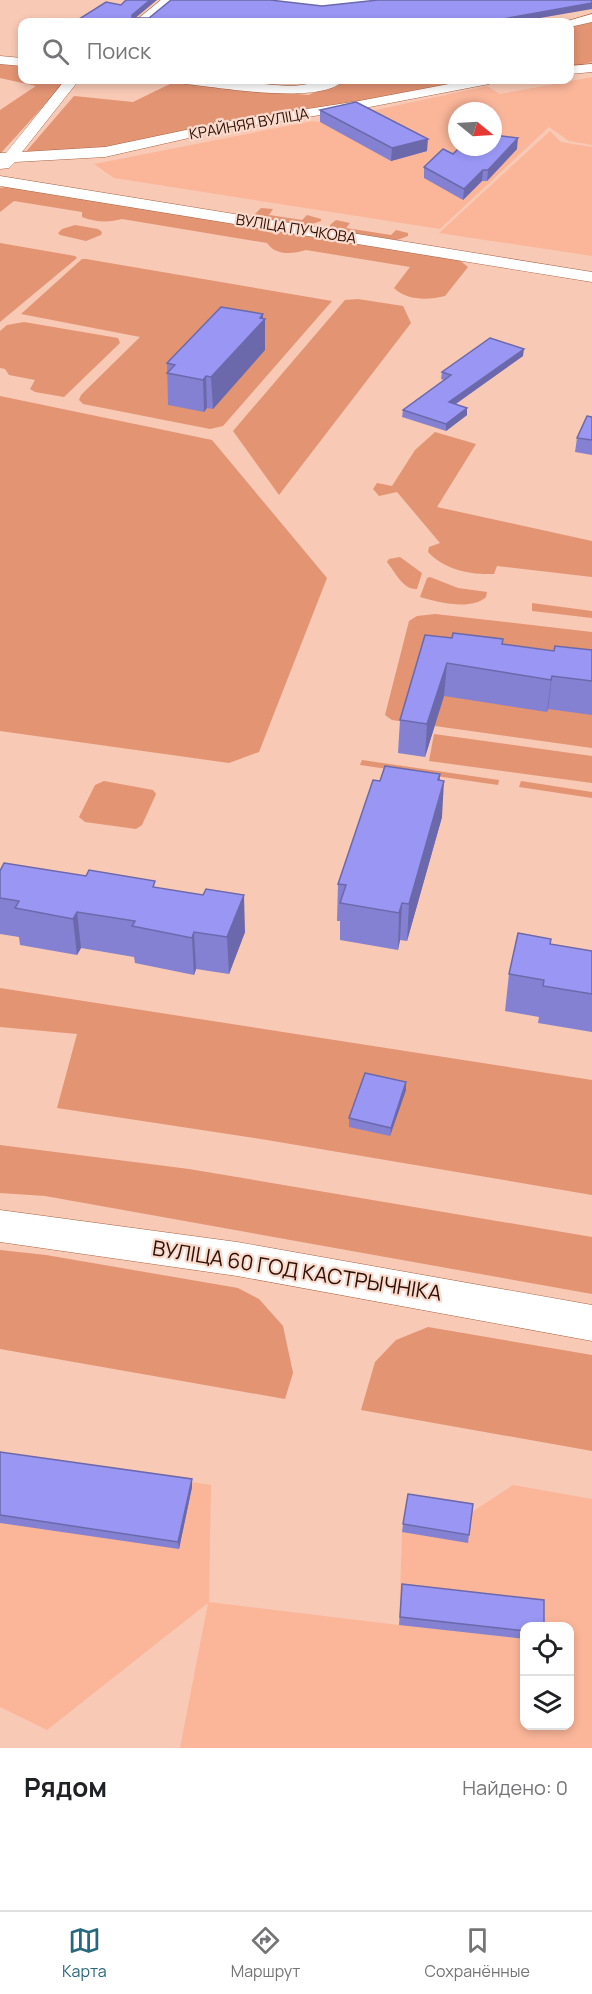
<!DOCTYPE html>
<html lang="ru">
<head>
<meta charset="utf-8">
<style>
  body { margin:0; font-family:Manrope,sans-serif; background:#f2f2f2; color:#202124 }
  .controls { position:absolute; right:18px; bottom:18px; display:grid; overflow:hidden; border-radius:12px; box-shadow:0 3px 9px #0003 }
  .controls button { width:54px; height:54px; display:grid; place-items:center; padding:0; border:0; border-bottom:2px solid #e0e0e0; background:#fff; color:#202124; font:30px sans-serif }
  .compass { position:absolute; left:448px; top:102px; width:54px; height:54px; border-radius:50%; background:#fff; box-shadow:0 3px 9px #0003; rotate:108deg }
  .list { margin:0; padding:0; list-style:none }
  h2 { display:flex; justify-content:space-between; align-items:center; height:78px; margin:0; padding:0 24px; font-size:26px }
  h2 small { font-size:20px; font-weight:400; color:#757577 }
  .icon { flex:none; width:33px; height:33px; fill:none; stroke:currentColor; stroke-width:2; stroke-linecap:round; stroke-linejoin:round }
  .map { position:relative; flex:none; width:592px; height:1748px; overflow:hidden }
  .search { position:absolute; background:#fff; box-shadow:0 3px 9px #0003; left:18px; right:18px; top:18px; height:66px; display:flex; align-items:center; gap:15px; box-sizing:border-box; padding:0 21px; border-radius:12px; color:#757577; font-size:22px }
  .sheet { height:162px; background:#fff }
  nav { display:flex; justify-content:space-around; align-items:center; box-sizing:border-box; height:84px; border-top:2px solid #e0e0e0; background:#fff; font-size:16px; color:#757577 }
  nav a { display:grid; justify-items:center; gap:3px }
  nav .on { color:#28677d }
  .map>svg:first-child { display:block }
</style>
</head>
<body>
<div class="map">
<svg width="592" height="1748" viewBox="0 0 592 1748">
  <rect width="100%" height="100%" fill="#f8c9b5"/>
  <g fill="#fbb69a" fill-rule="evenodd">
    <path d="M592,77V145L569,141L549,127L440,229L114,178L94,164L313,121L320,122L487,86L500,94ZM457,111H493V147H457Z"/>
    <polygon points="550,131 561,142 592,147 592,256 439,233"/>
    <path d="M0,1452L211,1485L209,1602L399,1625L402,1532L472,1512L513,1485L592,1499V1748H180L208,1603L47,1730L0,1707ZM524,1626H570V1726H524Z"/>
  </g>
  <g fill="#e39473">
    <polygon points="592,21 592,62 570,67 570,26"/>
    <polygon points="0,63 22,65 22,80 67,80 0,154 0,110 36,86 0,78"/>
    <polygon points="348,80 474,80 102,151 24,154 74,96 133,102 174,82 308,95"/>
    <path d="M11,186L458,259L468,267L445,296C429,300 407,301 394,288L410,267L306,250C292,254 276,256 267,243L122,219C108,223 95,222 82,217V212L14,201L0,212V188Z"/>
    <polygon points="261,208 273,209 269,215 302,220 307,215 321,219 321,221 306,226 255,218 253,216"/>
    <polygon points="336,220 350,223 346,228 391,235 396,230 408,233 408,236 397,240 333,231 330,229 330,225"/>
    <polygon points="75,225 98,229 102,232 101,235 86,241 60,235 58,233 62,229"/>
    <polygon points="0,243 75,256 77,258 0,322"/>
    <polygon points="82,259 86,259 332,301 223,426 210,429 83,404 79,400 81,395 140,337 21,314"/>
    <polygon points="358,299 403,306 411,323 279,495 233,431 345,300"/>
    <polygon points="24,322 118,338 120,343 64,397 35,392 30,389 35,380 9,375 5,369 0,368 0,331 7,325"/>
    <polygon points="0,396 212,440 327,578 259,752 229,763 0,731"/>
    <path d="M435,432L476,444L437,507L592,541V577L497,566L494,574C471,575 445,570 428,552L429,547L440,543L397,492L379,496L373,489L377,483L392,486L415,450Z"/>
    <path d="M400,557L422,573L417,589C403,590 395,572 387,562L389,559Z"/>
    <path d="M430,577L458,588L487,592L486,597C471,611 438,602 420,597L427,578Z"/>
    <polygon points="532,603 592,611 592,618 532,611"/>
    <polygon points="435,614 592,632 592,748 392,720 385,715 409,621 417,616"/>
    <polygon points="434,734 592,756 592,783 429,761"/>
    <polygon points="362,760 499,780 498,785 360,765"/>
    <polygon points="104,781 153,790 156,794 142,825 136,829 85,822 79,817 95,785"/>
    <polygon points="521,781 592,792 592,798 519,787"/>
    <polygon points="0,988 592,1080 592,1195 267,1140 57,1108 77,1034 0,1027"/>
    <polygon points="0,1145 189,1169 592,1237 592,1294 45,1196 0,1193"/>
    <polygon points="0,1250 46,1255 238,1288 259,1299 283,1326 293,1373 285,1399 0,1349"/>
    <polygon points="428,1327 592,1355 592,1451 361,1410 375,1362 396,1340"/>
  </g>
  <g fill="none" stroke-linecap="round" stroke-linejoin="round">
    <g stroke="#ab6446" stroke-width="1">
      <g id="minor">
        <polygon points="161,0 175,0 148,22 134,22"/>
        <polygon points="265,0 383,0 377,4 322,9 271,4"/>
        <polygon points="592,14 592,22 570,27 570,22 564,22"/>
        <polygon points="0,56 22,58 22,66 0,64"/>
        <polygon points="592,64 592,72 570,74 570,66"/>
        <polygon points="65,80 79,80 22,152 105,147 224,122 359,101 470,80 496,80 489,84 359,109 224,130 105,157 15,162 9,168 0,169 0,153 6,153"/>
        <path d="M178,80C215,76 252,84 289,86C308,86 326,78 344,80C321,106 219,87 185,84Z"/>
        <polygon points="0,176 592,272 592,282 0,186"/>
      </g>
    </g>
    <g stroke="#ab6446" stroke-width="1">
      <polygon id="tertiary" points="0,1210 237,1242 592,1305 592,1341 237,1276 0,1242"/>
    </g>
    <use href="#minor" fill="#fff" fill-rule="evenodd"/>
    <use href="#tertiary" fill="#fff" fill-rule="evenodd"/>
  </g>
  <g fill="#8481d2">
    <polygon points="320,110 427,151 391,161 320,122"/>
    <polygon points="517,149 487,181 482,181 463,200 424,178 424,167 453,154"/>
    <polygon points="263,319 265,319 265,350 213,409 207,408 204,412 168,405 167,363"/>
    <polygon points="523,356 456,404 467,415 446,431 402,417 403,410 444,380 441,379 442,372"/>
    <polygon points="592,417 592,455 575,452 577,438"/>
    <polygon points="425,635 554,651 592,650 592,715 548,709 547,712 444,696 425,757 398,753 400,720"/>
    <polygon points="440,774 439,780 442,817 407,941 400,940 398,950 340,940 340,921 337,921 338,884 380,781"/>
    <polygon points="0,871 155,887 245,932 229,974 196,969 194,975 135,963 134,957 81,948 77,955 20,945 19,937 0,934"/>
    <polygon points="551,944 592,951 592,1032 538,1023 539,1017 505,1011 509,974"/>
    <polygon points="406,1090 390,1136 349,1127 349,1118"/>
    <polygon points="0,1452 192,1487 179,1549 0,1523"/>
    <polygon points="473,1504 468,1543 402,1532 403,1524"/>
    <polygon points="402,1584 525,1626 525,1639 399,1625"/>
  </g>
  <g fill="#6b69ab">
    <polygon points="150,0 157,0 133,20 132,15"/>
    <polygon points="592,3 592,9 517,22 486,22"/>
    <polygon points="518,138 517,149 487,181 488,170"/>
    <polygon points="428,139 427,151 391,161 392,148"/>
    <polygon points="483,170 482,181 463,200 464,189"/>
    <polygon points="263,314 263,320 265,319 265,350 213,409 211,377"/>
    <polygon points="524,349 523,356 448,409 449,402"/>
    <polygon points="206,376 207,408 204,412 203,380"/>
    <polygon points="467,408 467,415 446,431 446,424"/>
    <polygon points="447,663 444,696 425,757 427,724"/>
    <polygon points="552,676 548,709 547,712 551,680"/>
    <polygon points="440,774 438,805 444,781 442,817 407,941 409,904"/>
    <polygon points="244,895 245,932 229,974 227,937"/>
    <polygon points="402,903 400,940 398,950 399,913"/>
    <polygon points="77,912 81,948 77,955 73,919"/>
    <polygon points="194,932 196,969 194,975 192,938"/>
    <polygon points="406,1082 406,1090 390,1136 391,1128"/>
    <polygon points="192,1479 192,1487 179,1549 178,1542"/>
  </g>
  <g fill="#9996f4" stroke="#6b69ab" stroke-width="1.5">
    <polygon points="126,0 150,0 132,15 132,18 149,18 171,0 270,0 322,6 378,0 592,0 592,3 486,22 75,22 79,19 106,2 121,5"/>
    <polygon points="356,102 428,139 392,148 320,110"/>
    <polygon points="493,135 518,138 488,170 483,170 464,189 424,167 443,149 453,154 460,147 493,147"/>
    <polygon points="221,307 263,314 260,318 265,319 211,377 206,376 203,380 167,373 175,365 167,363"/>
    <polygon points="490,338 524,349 449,402 467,408 446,424 403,410 451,375 442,372"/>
    <polygon points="587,416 592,417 592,440 577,438"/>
    <polygon points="453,633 503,639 502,644 554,651 555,646 592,650 592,681 552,676 551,680 447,663 427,724 400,720 425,635 452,638"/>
    <polygon points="385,766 440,774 438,780 444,781 409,904 402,903 399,913 340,903 346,885 338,884 373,780 380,781"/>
    <polygon points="4,863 86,876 89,870 155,881 153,887 203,895 206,889 244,895 227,937 194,932 192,938 132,926 135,921 77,912 73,919 15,908 19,901 0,898 0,871"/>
    <polygon points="518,933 551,939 550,944 592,951 592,994 543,986 544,980 509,974"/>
    <polygon points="365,1073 406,1082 391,1128 349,1118"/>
    <polygon points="0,1452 192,1479 178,1542 0,1515"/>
    <polygon points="408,1494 473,1504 469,1535 403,1524"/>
    <polygon points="402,1584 544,1600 544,1626 525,1626 525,1631 400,1617"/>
  </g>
  <g text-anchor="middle" stroke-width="4.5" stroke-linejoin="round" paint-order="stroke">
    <g font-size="15" fill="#2c1005" stroke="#fadacc">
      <text transform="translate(249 124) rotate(-10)" y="5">КРАЙНЯЯ ВУЛІЦА</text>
      <text transform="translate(296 229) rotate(9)" y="5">ВУЛІЦА ПУЧКОВА</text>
    </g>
    <g font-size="21" fill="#2c1005" stroke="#fadacc">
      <text transform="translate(297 1271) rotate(9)" y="7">ВУЛІЦА 60 ГОД КАСТРЫЧНІКА</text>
    </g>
  </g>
</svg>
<div class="controls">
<button><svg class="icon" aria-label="locate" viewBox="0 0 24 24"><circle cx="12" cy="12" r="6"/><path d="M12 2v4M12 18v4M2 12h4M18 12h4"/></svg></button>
<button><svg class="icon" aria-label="layers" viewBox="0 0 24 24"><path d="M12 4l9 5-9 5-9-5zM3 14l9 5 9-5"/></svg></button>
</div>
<svg class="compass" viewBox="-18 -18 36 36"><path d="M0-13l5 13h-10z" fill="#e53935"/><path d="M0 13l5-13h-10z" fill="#757577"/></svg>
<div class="search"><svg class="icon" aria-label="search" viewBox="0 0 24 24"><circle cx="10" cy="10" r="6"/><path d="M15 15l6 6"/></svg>Поиск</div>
</div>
<section class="sheet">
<h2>Рядом<small>Найдено: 0</small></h2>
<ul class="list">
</ul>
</section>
<nav>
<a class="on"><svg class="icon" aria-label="map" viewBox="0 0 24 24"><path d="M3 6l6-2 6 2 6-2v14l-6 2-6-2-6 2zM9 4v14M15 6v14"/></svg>Карта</a>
<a><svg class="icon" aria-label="directions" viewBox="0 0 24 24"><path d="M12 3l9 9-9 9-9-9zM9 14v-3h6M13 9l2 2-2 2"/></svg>Маршрут</a>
<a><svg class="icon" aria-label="saved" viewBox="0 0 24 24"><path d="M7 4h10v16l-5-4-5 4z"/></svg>Сохранённые</a>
</nav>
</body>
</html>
